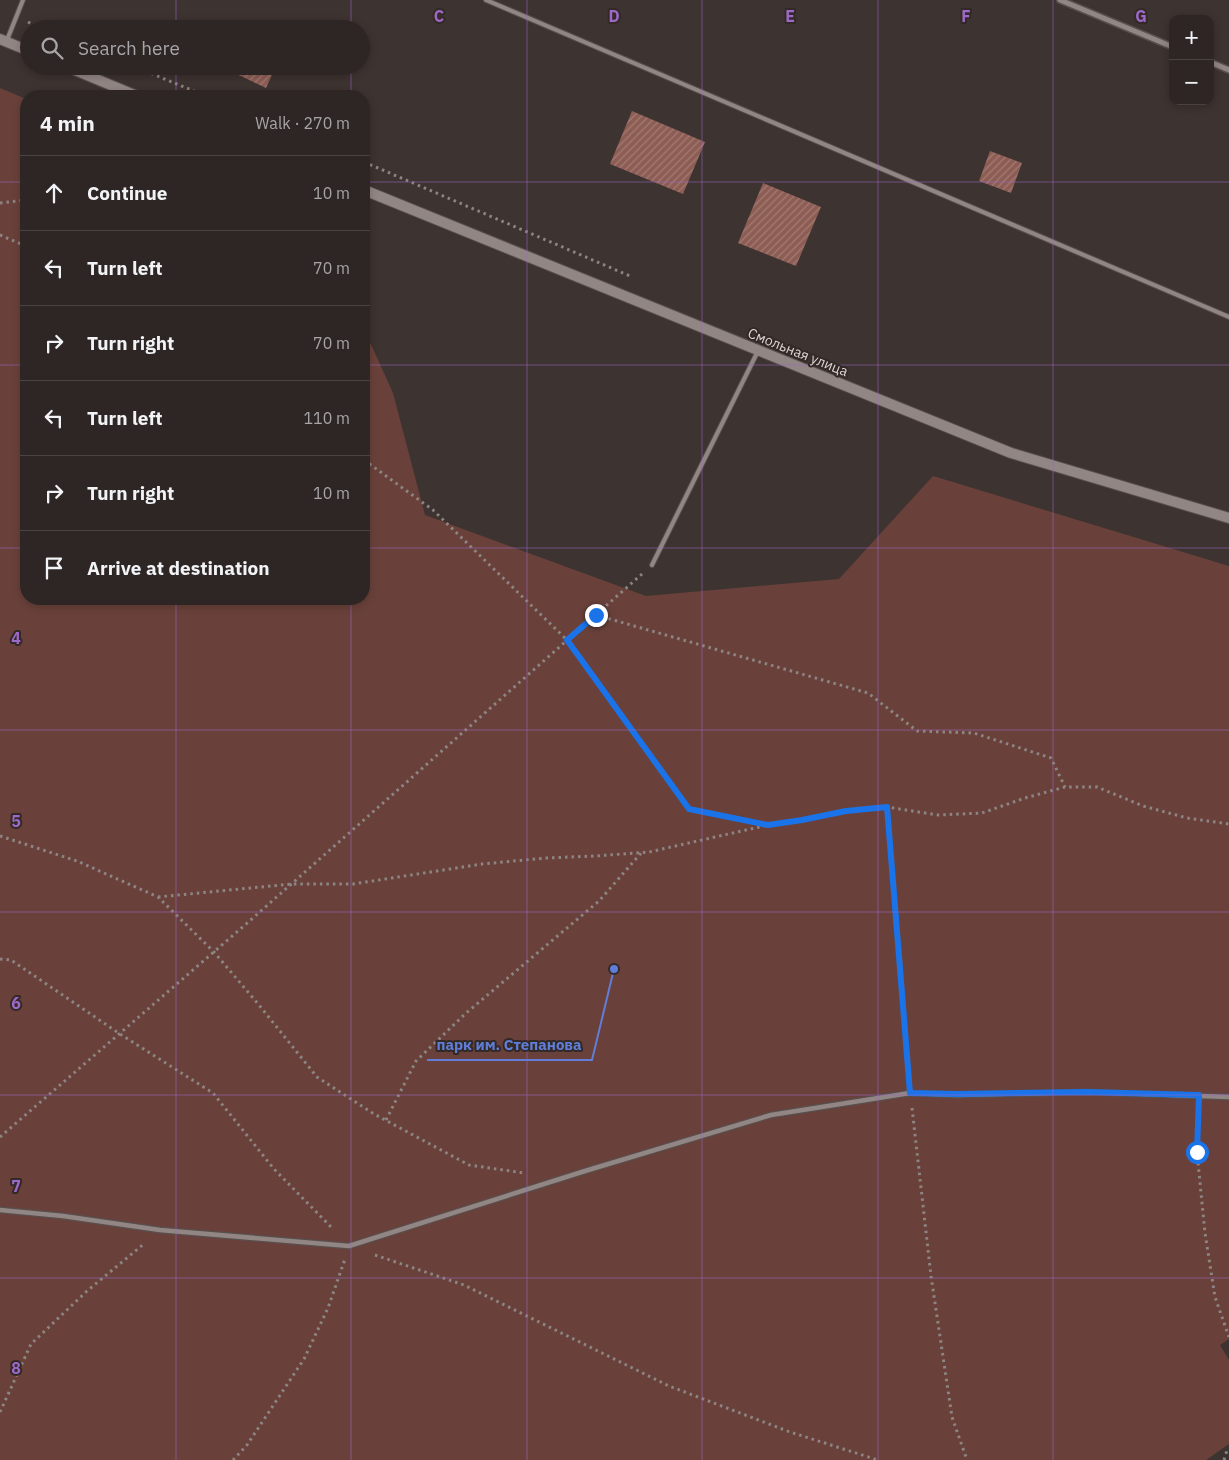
<!DOCTYPE html>
<html lang="en">
<head>
<meta charset="utf-8">
<style>
  body { margin:0; font-family:"IBM Plex Sans",sans-serif; background:#362e2d; color:#f1f3f6 }
  .controls { position:absolute; right:15px; top:15px; display:grid; overflow:hidden; border-radius:10px; box-shadow:0 2px 8px #0003 }
  .controls button { width:45px; height:45px; display:grid; place-items:center; padding:0; border:0; border-bottom:1px solid #494342; background:#2e2625; color:#f1f3f6; font:25px sans-serif }
  .stop { position:absolute; width:15px; height:15px; margin:-11px; border:4px solid #1a73e8; border-radius:50%; background:#fff }
  .stop.end { background:#1a73e8; border-color:#fff; box-shadow:0 1px 5px #0008 }
  .list { margin:0; padding:0; list-style:none }
  h2 { display:flex; justify-content:space-between; align-items:center; height:65px; margin:0; padding:0 20px; font-size:21px }
  h2 small { font-size:16px; font-weight:400; color:#a7a5a7 }
  .list li { display:grid; grid-template-columns:32px 1fr auto; gap:15px; align-items:center; box-sizing:border-box; height:75px; padding:0 20px; border-top:1px solid #494342 }
  .list b { display:block; font-size:19px; white-space:nowrap }
  .list em { font-size:16px; font-style:normal; color:#a7a5a7 }
  .icon { flex:none; width:28px; height:28px; fill:none; stroke:currentColor; stroke-width:2; stroke-linecap:round; stroke-linejoin:round }
  .map { position:relative; flex:none; width:1229px; height:1460px; overflow:hidden }
  .search { position:absolute; background:#2e2625; box-shadow:0 2px 8px #0003; left:20px; top:20px; width:350px; height:55px; display:flex; align-items:center; gap:12px; box-sizing:border-box; padding:0 18px; border-radius:28px; color:#a7a5a7; font-size:19px }
  .panel { position:absolute; background:#2e2625; box-shadow:0 2px 8px #0003; left:20px; top:90px; width:350px; height:515px; border-radius:20px }
  .map>svg:first-child { display:block }
</style>
</head>
<body>
<div class="map">
<svg width="1229" height="1460" viewBox="0 0 1229 1460">
  <defs>
    <pattern id="building-hatch" width="6" height="6" patternUnits="userSpaceOnUse" patternTransform="scale(1.25)"><rect width="6" height="6" fill="#8d5d54"/><path d="M-1 1l2-2M0 6l6-6M5 7l2-2" fill="none" stroke="#a27b74"/></pattern>
  </defs>
  <rect width="100%" height="100%" fill="#3d3331"/>
  <polygon fill="#69413a" points="0,88 26,99 26,599 364,599 364,329 393,393 425,515 646,596 839,579 933,476 1229,566 1229,1339 1220,1345 1229,1360 1229,1444 1206,1460 0,1460"/>
  <g fill="url(#building-hatch)">
    <polygon points="220,66 276,66 266,88"/>
    <polygon points="632,111 705,142 683,194 610,164"/>
    <polygon points="990,151 1022,163 1011,193 979,181"/>
    <polygon points="763,183 821,207 796,266 738,243"/>
  </g>
  <g fill="none" stroke-linecap="round" stroke-linejoin="round">
    <g stroke="#584f4e" stroke-width="6">
      <g id="service">
        <polyline points="486,0 1229,317"/>
        <polyline points="7,40 23,0"/>
        <polyline points="652,565 758,351"/>
      </g>
    </g>
    <g stroke="#584f4e" stroke-width="7">
      <polyline id="pedestrian" points="0,1210 63,1216 160,1230 349,1246 585,1171 771,1115 910,1093 957,1095 1086,1092 1229,1097"/>
    </g>
    <g stroke="#584f4e" stroke-width="8">
      <g id="minor">
        <polyline points="1060,0 1173,47"/>
        <polyline points="1210,62 1229,70"/>
      </g>
    </g>
    <g stroke="#584f4e" stroke-width="12">
      <g id="secondary">
        <polyline points="0,39 29,51"/>
        <polyline points="65,66 137,96"/>
        <polyline points="364,190 1011,453 1229,518"/>
      </g>
    </g>
    <g stroke="#8d8583" stroke-width="3" stroke-dasharray="2.5 4" stroke-linecap="butt">
      <polyline points="28,22 43,29"/>
      <polyline points="133,66 206,96"/>
      <polyline points="364,162 630,276"/>
      <polyline points="0,203 26,200"/>
      <polyline points="0,235 26,246"/>
      <polyline points="364,460 433,510 567,640 689,809 767,824"/>
      <polyline points="596,615 868,693 917,731 974,733 1051,758 1065,787"/>
      <polyline points="887,807 909,1077"/>
      <polyline points="0,836 77,861 158,897 214,952 259,1005 317,1077 374,1114 469,1165 524,1173"/>
      <polyline points="158,897 292,884 353,884 482,864 546,858 595,856 649,852 768,825 802,820 846,811 887,807 938,815 982,813 1025,798 1065,787 1097,787 1143,806 1187,818 1229,824"/>
      <polyline points="0,959 11,960 120,1034 213,1093 274,1169 333,1229"/>
      <polyline points="912,1108 931,1276 952,1417 967,1460"/>
      <polyline points="1198,1111 1197,1152 1205,1233 1215,1297 1229,1337"/>
      <polyline points="386,1120 416,1061 465,1014 599,901 642,852"/>
      <polyline points="0,1137 245,925 642,574"/>
      <polyline points="375,1255 464,1285 669,1386 790,1432 878,1460"/>
      <polyline points="0,1412 31,1344 87,1291 145,1243"/>
      <polyline points="233,1460 247,1445 304,1359 328,1308 345,1259"/>
      <polyline points="1224,1460 1227,1450"/>
    </g>
    <use href="#service" stroke="#928684" stroke-width="4"/>
    <use href="#pedestrian" stroke="#928684" stroke-width="4.5"/>
    <use href="#minor" stroke="#928684" stroke-width="5"/>
    <use href="#secondary" stroke="#928684" stroke-width="10"/>
  </g>
  <g fill="none" stroke-linecap="round" stroke-linejoin="round">
    <polyline stroke="#1a73e8" stroke-width="6" points="596,615 567,640 689,809 768,825 802,820 846,811 887,807 910,1093 957,1094 1086,1092 1199,1095 1197,1152"/>
  </g>
  <path fill="none" stroke="#9d68c7" stroke-width="1" stroke-opacity="0.55" d="M176,0V29M351,0V29M527,0V1460M702,0V1460M878,0V1460M1053,0V1460M176,66V96M351,66V96M0,182H26M364,182H1229M0,365H26M364,365H1229M0,548H26M364,548H1229M176,599V1460M351,599V1460M0,730H1229M0,912H1229M0,1095H1229M0,1278H1229"/>
  <g text-anchor="middle" stroke-width="4" stroke-linejoin="round" paint-order="stroke">
    <g font-size="14" fill="#ddd6d5" stroke="#332927">
      <text transform="translate(798 352) rotate(22)" y="5">Смольная улица</text>
    </g>
  </g>
  <g font-size="16" text-anchor="middle" font-weight="bold" fill="#9d68c7" stroke="#332927" stroke-width="4" stroke-linejoin="round" paint-order="stroke">
    <text x="439" y="22">C</text>
    <text x="614" y="22">D</text>
    <text x="790" y="22">E</text>
    <text x="966" y="22">F</text>
    <text x="1141" y="22">G</text>
    <text x="16" y="644">4</text>
    <text x="16" y="827">5</text>
    <text x="16" y="1009">6</text>
    <text x="16" y="1192">7</text>
    <text x="16" y="1374">8</text>
  </g>
  <path fill="none" stroke="#607ed7" stroke-width="2" d="M614 969L592 1060H427"/>
  <circle fill="#607ed7" stroke="#332927" stroke-width="2" cx="614" cy="969" r="5"/>
  <g font-size="15" text-anchor="middle" font-weight="bold" fill="#607ed7" stroke="#332927" stroke-width="4" stroke-linejoin="round" paint-order="stroke">
    <text x="509" y="1050">парк им. Степанова</text>
  </g>
</svg>
<div class="controls">
<button>+</button>
<button>−</button>
</div>
<div class="stop" style="left:1197px;top:1152px"></div>
<div class="stop end" style="left:596px;top:615px"></div>
<div class="search"><svg class="icon" aria-label="search" viewBox="0 0 24 24"><circle cx="10" cy="10" r="6"/><path d="M15 15l6 6"/></svg>Search here</div>
<section class="panel">
<h2>4 min<small>Walk · 270 m</small></h2>
<ul class="list">
<li><svg class="icon" aria-label="ahead" viewBox="0 0 24 24"><path d="M12 20V5M6 11l6-6 6 6"/></svg><div><b>Continue</b></div><em>10 m</em></li>
<li><svg class="icon" aria-label="left" viewBox="0 0 24 24"><path d="M17 20v-9H6M10 6l-5 5 5 5"/></svg><div><b>Turn left</b></div><em>70 m</em></li>
<li><svg class="icon" aria-label="right" viewBox="0 0 24 24"><path d="M7 20v-9h11M14 6l5 5-5 5"/></svg><div><b>Turn right</b></div><em>70 m</em></li>
<li><svg class="icon" aria-label="left" viewBox="0 0 24 24"><path d="M17 20v-9H6M10 6l-5 5 5 5"/></svg><div><b>Turn left</b></div><em>110 m</em></li>
<li><svg class="icon" aria-label="right" viewBox="0 0 24 24"><path d="M7 20v-9h11M14 6l5 5-5 5"/></svg><div><b>Turn right</b></div><em>10 m</em></li>
<li><svg class="icon" aria-label="arrive" viewBox="0 0 24 24"><path d="M6 21V4h12l-3 4 3 4H6"/></svg><div><b>Arrive at destination</b></div></li>
</ul>
</section>
</div>
</body>
</html>
